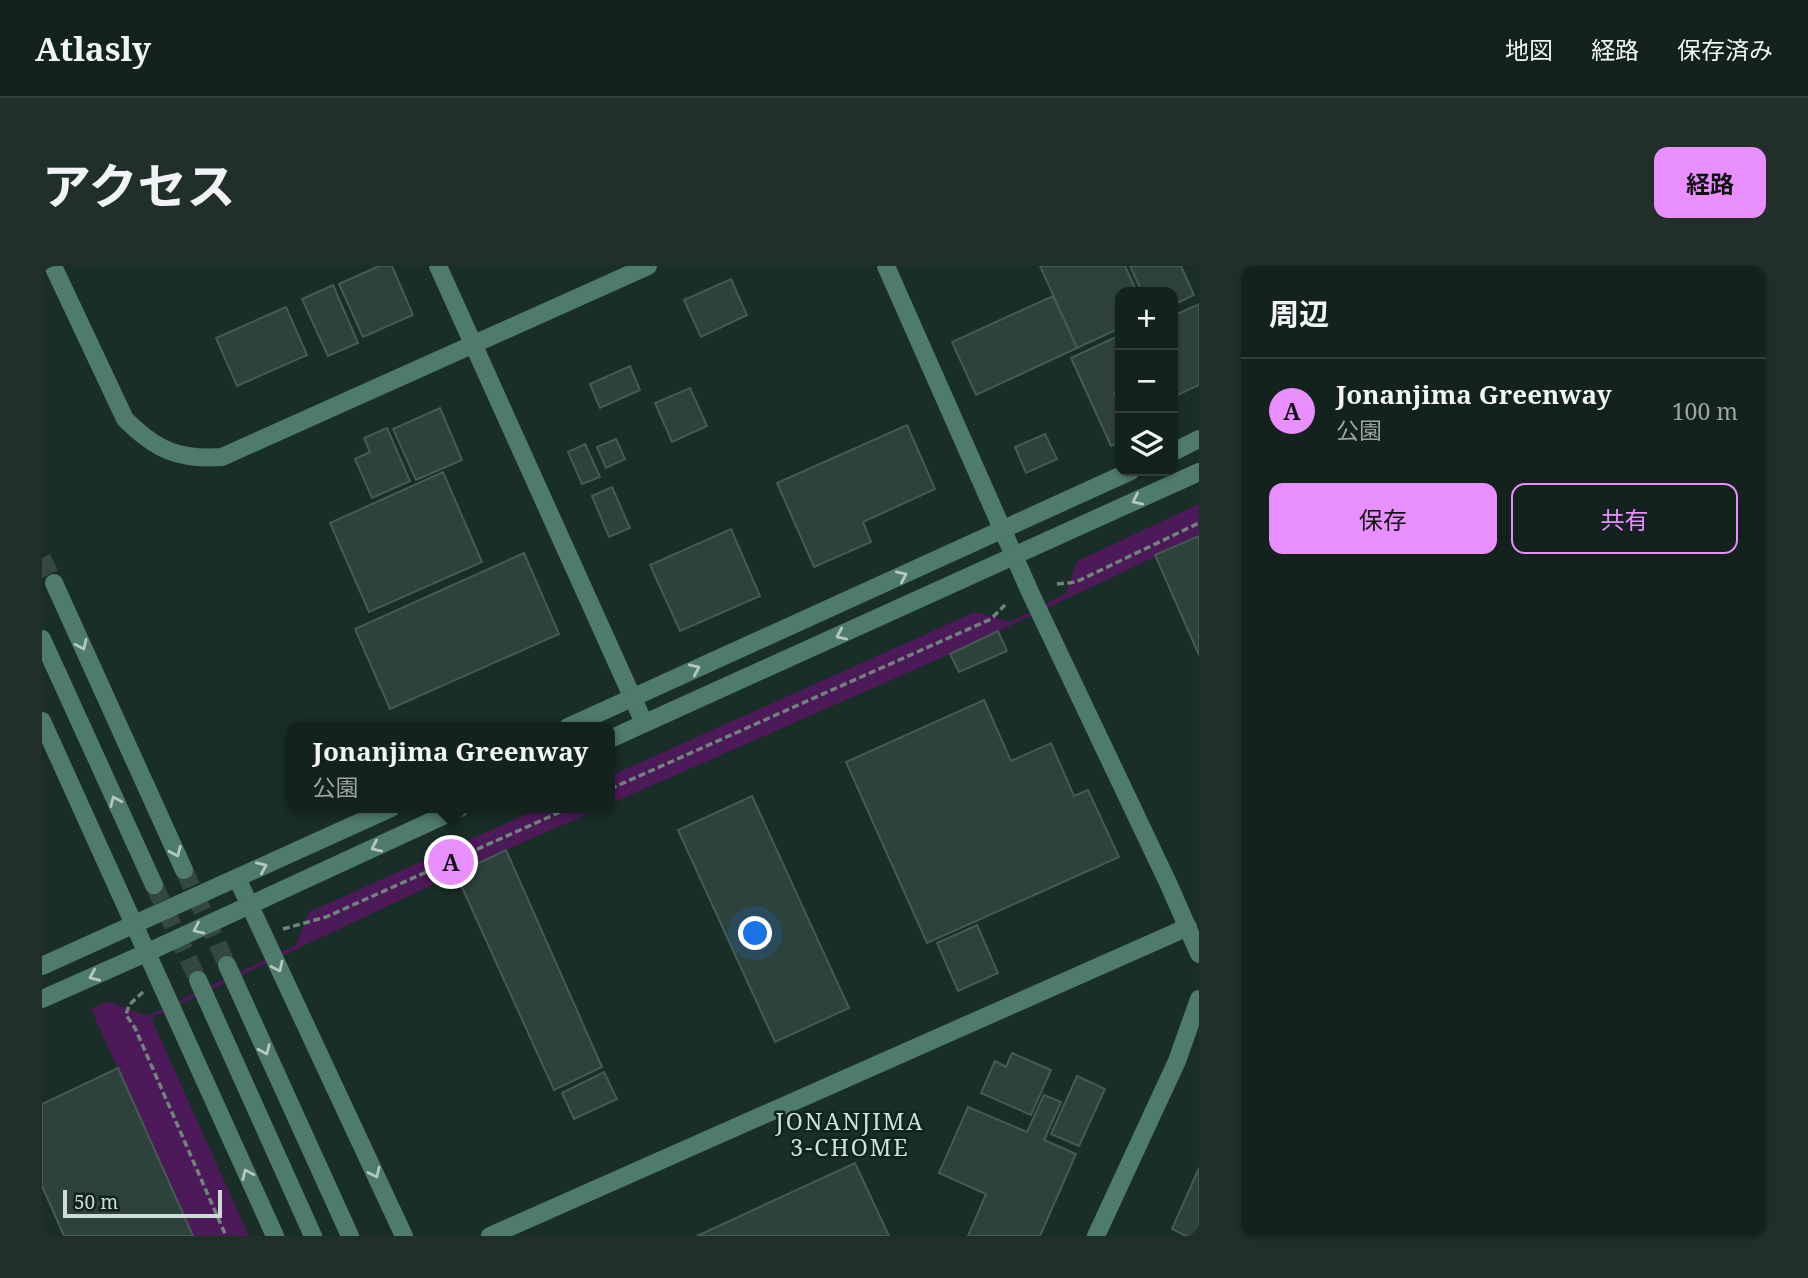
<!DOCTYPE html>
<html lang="ja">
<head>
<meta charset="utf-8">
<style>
  body { margin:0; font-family:"Noto Serif","Noto Sans JP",serif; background:#202f2a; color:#f1f3f6 }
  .controls { position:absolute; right:21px; top:21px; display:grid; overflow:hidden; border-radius:14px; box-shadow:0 2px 5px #0004 }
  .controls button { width:63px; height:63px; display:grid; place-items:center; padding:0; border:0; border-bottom:2px solid #323f3b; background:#13221d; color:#f1f3f6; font:35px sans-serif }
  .scale { position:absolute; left:21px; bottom:18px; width:159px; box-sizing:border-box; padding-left:7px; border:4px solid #cfdbd6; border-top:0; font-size:19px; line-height:24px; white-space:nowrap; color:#cfdbd6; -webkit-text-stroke:5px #10241d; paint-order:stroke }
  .you { position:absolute; left:714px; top:668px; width:24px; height:24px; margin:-18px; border:5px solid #fff; border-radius:50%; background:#1a73e8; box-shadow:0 0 0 10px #1a73e833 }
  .badge { display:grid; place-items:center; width:46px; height:46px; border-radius:50%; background:#e88eff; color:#111; font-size:23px; font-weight:700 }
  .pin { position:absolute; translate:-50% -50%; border:4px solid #fff; box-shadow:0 2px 7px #0006 }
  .popup { position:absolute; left:244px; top:456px; width:329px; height:91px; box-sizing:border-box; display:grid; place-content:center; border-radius:14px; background:#13221d; filter:drop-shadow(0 2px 5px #0005); font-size:23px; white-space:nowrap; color:#9da4a4 }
  .popup b { font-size:26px; color:#f1f3f6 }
  .popup::after { content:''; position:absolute; left:50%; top:100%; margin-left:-14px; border:14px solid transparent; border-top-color:#13221d }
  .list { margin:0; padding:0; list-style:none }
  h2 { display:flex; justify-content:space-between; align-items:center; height:91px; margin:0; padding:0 28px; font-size:30px }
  h2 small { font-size:23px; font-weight:400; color:#9da4a4 }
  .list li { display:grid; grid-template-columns:46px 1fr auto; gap:21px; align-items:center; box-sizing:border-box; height:105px; padding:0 28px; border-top:2px solid #323f3b }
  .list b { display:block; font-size:26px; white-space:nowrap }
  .list p { margin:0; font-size:23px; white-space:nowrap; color:#9da4a4 }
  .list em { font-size:23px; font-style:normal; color:#9da4a4 }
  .actions { display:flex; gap:14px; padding:21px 28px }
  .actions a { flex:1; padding:16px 0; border:2px solid #e88eff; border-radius:14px; text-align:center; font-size:24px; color:#e88eff }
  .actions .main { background:#e88eff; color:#111 }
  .icon { flex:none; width:38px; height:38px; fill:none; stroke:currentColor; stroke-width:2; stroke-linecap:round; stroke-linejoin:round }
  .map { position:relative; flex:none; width:1157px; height:970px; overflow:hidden; border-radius:14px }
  header { display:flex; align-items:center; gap:42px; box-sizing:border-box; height:98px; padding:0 35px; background:#13221d; border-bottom:2px solid #323f3b }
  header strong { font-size:33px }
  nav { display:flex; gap:38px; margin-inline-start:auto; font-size:24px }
  .intro { display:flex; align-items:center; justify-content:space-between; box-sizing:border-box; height:168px; padding:0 42px }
  h1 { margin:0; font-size:49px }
  .button { padding:18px 32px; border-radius:14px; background:#e88eff; color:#111; font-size:24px; font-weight:700 }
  main { display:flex; gap:42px; padding:0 42px }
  aside { flex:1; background:#13221d; border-radius:14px; box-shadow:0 2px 5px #0004 }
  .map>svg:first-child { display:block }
</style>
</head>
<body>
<header>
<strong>Atlasly</strong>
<nav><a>地図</a><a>経路</a><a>保存済み</a></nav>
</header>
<div class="intro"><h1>アクセス</h1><a class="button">経路</a></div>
<main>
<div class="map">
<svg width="1157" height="970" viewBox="0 0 1157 970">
  <rect width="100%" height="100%" fill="#192e27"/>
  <g fill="#4c1a58">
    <polygon points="1157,238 1157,270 908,388 568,538 568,510 933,346 969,356 1024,327 1035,295"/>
    <polygon points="498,542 559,542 464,584 109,752 207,970 151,970 49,743 66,735 105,750 254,679 267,646"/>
  </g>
  <g fill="#2d423a" stroke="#455b52" stroke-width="2">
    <polygon points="337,0 350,0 371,49 321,71 297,18"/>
    <polygon points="998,0 1083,0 1095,26 1078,26 1078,62 1035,82"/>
    <polygon points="1088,0 1139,0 1152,29 1131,39 1131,26 1100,26"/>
    <polygon points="689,13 705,49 659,71 642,34"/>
    <polygon points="291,19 316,77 286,90 260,33"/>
    <polygon points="1011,30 1035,82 934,129 910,76"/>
    <polygon points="1157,38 1157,119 1131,131 1131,50"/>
    <polygon points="244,41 265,89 195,120 174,72"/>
    <polygon points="1078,69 1078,124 1072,127 1078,140 1078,176 1069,180 1029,92"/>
    <polygon points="588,100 598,124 558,142 548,118"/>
    <polygon points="648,122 665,160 630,176 613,137"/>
    <polygon points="398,142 420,194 374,214 351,163"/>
    <polygon points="865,159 893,223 821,256 829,276 772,301 735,217"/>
    <polygon points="345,162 368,215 330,232 313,193 328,186 322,172"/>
    <polygon points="1003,168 1015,193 984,207 973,181"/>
    <polygon points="574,173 583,193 564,202 555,181"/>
    <polygon points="543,178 558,211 540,218 526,186"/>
    <polygon points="401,206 440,296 327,346 288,257"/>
    <polygon points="570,221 588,262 567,271 550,230"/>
    <polygon points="689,263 718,330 638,365 608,299"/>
    <polygon points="1157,270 1157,389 1113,289"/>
    <polygon points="482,287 517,368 348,443 313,363"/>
    <polygon points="956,365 965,385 917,406 908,388"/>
    <polygon points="942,434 969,495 1009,477 1032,530 1046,524 1077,591 885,677 804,496"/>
    <polygon points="710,530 807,742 733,776 636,564"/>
    <polygon points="464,584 560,801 512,824 414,608"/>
    <polygon points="935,659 956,707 916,725 895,677"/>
    <polygon points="970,787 1009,804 989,849 939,827 953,795 964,801"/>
    <polygon points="76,802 151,970 22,970 0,920 0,838"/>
    <polygon points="562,806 575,833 532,853 520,827"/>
    <polygon points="1035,810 1063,823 1037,880 1009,868"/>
    <polygon points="1002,829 1019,836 1002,874 1034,888 998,970 926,970 944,928 897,907 926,841 985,866"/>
    <polygon points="813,897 847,970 655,970"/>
    <polygon points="1157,902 1157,970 1144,970 1130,963"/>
  </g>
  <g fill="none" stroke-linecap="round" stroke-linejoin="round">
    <g stroke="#344841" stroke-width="18" stroke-dasharray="18 9" stroke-linecap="butt">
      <polyline points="0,292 12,317"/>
      <polyline points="142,604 185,699"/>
      <polyline points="112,619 156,714"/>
    </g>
    <g stroke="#72827c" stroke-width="3.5" stroke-dasharray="7 3.5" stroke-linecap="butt">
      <polyline points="1015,318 1034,316 1157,257"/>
      <polyline points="568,523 949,353 963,339"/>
      <polyline points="241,663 284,651 527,542"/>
      <polyline points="101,726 87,739 84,749 93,762 184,970"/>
    </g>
    <g stroke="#4e7b6a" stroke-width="18">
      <path d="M11,0L83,153C114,184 136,194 180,191L606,0"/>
      <polyline points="396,0 602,457"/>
      <polyline points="844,0 988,326 1127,619 1157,688"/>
      <polyline points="1131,186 1157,173"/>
      <polyline points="12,317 142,604"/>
      <polyline points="0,373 112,619"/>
      <polyline points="0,455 233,970"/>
      <polyline points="526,461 1089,205"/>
      <polyline points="568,473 1157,206"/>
      <polyline points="195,612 362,970"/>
      <polyline points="185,699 308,970"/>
      <polyline points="0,700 349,542"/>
      <polyline points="156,714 271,970"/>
      <polyline points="0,733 104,687 418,542"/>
      <polyline points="448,970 1146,661"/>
      <polyline points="1054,970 1135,795 1157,733"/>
    </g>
  </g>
  <defs><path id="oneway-chevron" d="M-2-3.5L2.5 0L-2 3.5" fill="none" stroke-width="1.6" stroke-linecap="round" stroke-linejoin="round" transform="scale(1.75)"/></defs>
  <g stroke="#b5c8c0">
    <use href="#oneway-chevron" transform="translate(1095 234) rotate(155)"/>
    <use href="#oneway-chevron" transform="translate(860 310) rotate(-24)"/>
    <use href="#oneway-chevron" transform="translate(799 369) rotate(156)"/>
    <use href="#oneway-chevron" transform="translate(40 379) rotate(66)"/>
    <use href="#oneway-chevron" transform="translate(653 403) rotate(-24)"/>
    <use href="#oneway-chevron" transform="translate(73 535) rotate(-114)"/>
    <use href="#oneway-chevron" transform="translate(334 581) rotate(155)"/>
    <use href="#oneway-chevron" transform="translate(134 586) rotate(66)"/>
    <use href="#oneway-chevron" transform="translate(220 601) rotate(-24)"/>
    <use href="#oneway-chevron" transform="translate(156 663) rotate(155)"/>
    <use href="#oneway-chevron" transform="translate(236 701) rotate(65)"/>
    <use href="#oneway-chevron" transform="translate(52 710) rotate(156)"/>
    <use href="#oneway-chevron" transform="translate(223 784) rotate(66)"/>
    <use href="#oneway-chevron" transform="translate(333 907) rotate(65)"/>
    <use href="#oneway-chevron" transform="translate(205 908) rotate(-114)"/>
  </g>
  <g text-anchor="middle" stroke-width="5" stroke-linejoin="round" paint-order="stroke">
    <g font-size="23" letter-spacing="2" fill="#cae4d9" stroke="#10241d">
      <text x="808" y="864">JONANJIMA<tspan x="808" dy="26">3-CHOME</tspan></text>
    </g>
  </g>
</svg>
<div class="controls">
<button>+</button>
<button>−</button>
<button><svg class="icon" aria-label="layers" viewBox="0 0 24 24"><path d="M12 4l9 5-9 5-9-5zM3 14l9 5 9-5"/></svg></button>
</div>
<div class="scale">50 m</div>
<div class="you"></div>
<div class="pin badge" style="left:409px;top:596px">A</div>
<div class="popup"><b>Jonanjima Greenway</b>公園</div>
</div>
<aside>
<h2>周辺<small></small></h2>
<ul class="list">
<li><span class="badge">A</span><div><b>Jonanjima Greenway</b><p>公園</p></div><em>100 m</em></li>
</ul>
<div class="actions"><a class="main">保存</a><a>共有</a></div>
</aside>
</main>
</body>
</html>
